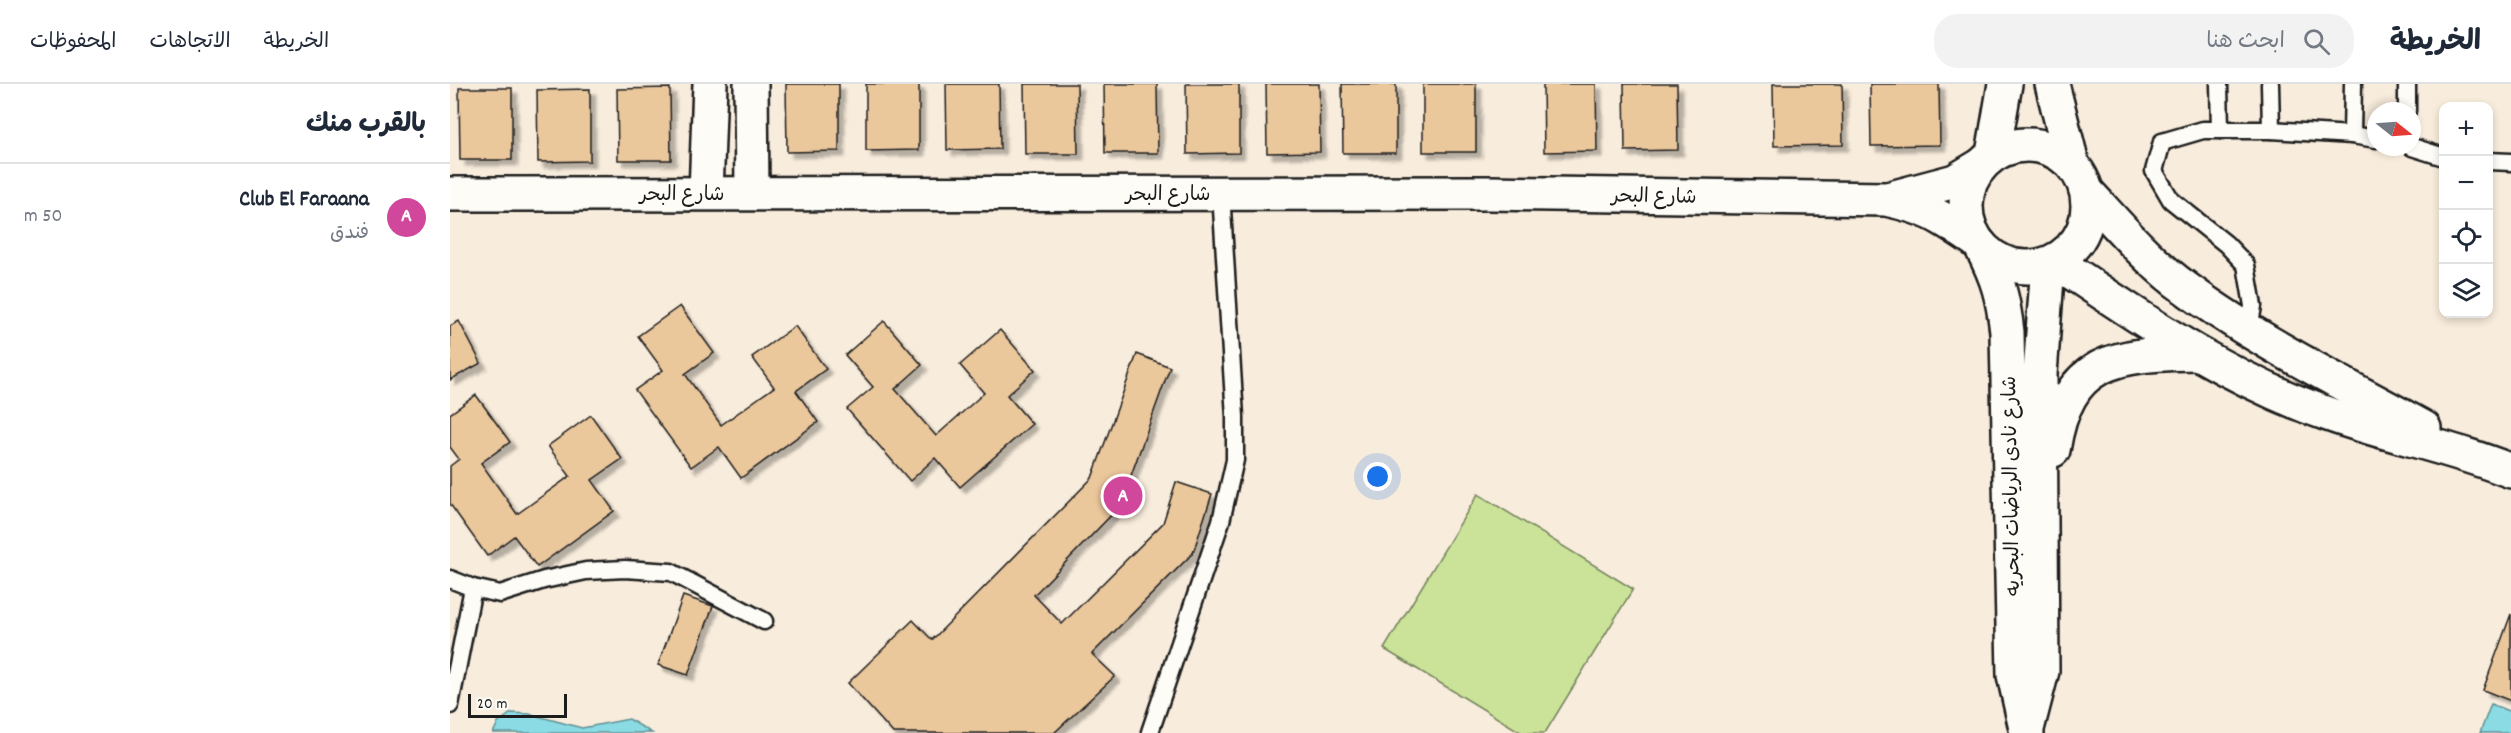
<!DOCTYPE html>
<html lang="ar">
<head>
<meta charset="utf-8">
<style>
  body { margin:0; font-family:Dekko,"Playpen Sans Arabic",sans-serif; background:#f2f2f3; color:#1f2937; direction:rtl }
  .controls { position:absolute; right:18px; top:18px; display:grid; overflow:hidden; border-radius:12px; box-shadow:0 3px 9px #0003 }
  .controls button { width:54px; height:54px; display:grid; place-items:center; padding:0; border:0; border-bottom:2px solid #e0e1e3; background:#fff; color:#1f2937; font:30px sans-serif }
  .compass { position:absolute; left:1917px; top:18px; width:54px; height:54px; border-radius:50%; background:#fff; box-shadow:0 3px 9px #0003; rotate:107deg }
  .scale { position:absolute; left:18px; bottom:15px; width:99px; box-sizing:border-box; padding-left:6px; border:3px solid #1c1c1c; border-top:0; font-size:16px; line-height:21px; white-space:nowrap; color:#1c1c1c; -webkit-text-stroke:4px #fdfcf7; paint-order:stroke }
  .you { position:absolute; left:928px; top:393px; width:21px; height:21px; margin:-15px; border:4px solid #fff; border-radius:50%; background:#1a73e8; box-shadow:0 0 0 9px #1a73e833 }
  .badge { display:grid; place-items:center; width:39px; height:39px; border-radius:50%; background:#0f766e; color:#fff; font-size:20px; font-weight:700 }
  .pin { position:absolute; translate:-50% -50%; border:3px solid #fff; box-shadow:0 2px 6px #0006 }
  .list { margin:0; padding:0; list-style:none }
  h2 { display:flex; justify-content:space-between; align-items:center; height:78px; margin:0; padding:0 24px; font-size:26px }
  h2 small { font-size:20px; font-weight:400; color:#747a83 }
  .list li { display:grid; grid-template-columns:39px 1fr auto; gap:18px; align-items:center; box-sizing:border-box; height:108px; padding:0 24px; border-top:2px solid #e0e1e3 }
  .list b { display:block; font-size:22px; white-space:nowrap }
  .list p { margin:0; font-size:20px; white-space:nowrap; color:#747a83 }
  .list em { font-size:20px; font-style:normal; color:#747a83 }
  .icon { flex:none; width:33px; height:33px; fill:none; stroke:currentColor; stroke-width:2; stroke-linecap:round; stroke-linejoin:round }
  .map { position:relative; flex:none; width:2061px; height:649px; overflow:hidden; direction:ltr }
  header { display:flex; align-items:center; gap:36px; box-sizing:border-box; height:84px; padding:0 30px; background:#fff; border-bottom:2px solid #e0e1e3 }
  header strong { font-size:28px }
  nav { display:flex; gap:33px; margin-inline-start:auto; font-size:21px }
  .search { width:420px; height:54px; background:#f2f2f3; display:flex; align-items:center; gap:15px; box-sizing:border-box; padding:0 21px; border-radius:24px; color:#747a83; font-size:22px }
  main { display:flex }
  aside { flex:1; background:#fff }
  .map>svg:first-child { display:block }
</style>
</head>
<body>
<header>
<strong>الخريطة</strong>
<div class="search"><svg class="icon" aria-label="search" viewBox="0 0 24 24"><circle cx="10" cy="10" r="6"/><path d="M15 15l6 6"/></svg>ابحث هنا</div>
<nav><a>الخريطة</a><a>الاتجاهات</a><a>المحفوظات</a></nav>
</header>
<main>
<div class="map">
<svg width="2061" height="649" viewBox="0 0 2061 649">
  <defs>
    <filter id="shadow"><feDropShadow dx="5.5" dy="5.5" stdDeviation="1.5" flood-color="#0004"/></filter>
  </defs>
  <rect width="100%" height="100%" fill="#f8ecdc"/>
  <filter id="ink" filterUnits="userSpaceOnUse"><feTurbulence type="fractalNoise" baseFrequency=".0167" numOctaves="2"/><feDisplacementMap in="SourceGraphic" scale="12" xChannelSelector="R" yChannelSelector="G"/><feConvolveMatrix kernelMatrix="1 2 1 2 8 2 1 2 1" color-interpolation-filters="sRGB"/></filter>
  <g filter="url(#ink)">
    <polygon fill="#cae399" stroke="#73805a" stroke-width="1.5" points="1028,410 1183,505 1095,649 1072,649 934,565"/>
    <g fill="#8adbe3" stroke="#5e8f93" stroke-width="1.5">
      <polygon points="2041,620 2061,628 2061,649 2030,649"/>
      <polygon points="61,629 80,630 132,644 179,635 202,649 43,649 48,639"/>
    </g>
    <g fill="#ebc79c" stroke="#1c1c1c" stroke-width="1.5" filter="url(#shadow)">
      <polygon points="336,0 389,0 389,67 337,68"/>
      <polygon points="416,0 469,0 469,66 416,67"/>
      <polygon points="496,0 549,0 550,65 497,66"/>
      <polygon points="574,0 627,0 628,70 575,70"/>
      <polygon points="654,0 707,0 708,69 655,69"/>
      <polygon points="736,0 789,0 789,69 737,70"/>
      <polygon points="816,0 869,0 870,68 817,69"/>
      <polygon points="892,0 946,0 946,69 893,69"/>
      <rect x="973" y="0" width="53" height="68"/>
      <polygon points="1093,0 1146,0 1147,67 1094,68"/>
      <polygon points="1174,0 1227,0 1228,66 1175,67"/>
      <polygon points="1323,0 1392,0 1393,61 1324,62"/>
      <polygon points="1420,0 1489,0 1490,61 1421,62"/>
      <polygon points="9,4 62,4 62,76 10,76"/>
      <polygon points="220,4 221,76 168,76 167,5"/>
      <polygon points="140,5 140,77 88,78 87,6"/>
      <polygon points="230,222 264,269 235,290 271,341 324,303 302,273 345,242 376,285 346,307 368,338 291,394 269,363 241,383 185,306 213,286 188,252"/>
      <polygon points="9,237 31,279 0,296 0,242"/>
      <polygon points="434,237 472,281 445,305 486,352 534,309 510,281 550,246 585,286 557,311 582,340 510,403 485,374 460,397 397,325 423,303 395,271"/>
      <polygon points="687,270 720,283 670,422 584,511 612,540 713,439 726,398 762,410 743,469 642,570 665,592 604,649 443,649 398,599 463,536 482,556 642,394"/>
      <polygon points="26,311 60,358 31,379 67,430 120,392 98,362 141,331 172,375 142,396 164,427 87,483 64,452 37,472 0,420 0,382 9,375 0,363 0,330"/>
      <polygon points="233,512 263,522 238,591 208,581"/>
      <polygon points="2061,530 2061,617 2033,606"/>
    </g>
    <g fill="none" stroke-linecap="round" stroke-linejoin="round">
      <g stroke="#1c1c1c" stroke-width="21">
        <g id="service">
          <polyline points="1769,0 1770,46"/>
          <polyline points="1820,0 1821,46"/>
          <polyline points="1957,0 1957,27"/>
          <polyline points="1902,51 1903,0"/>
          <polyline points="1962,63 1994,73"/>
          <polyline points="2038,77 2061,78"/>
          <polyline points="1799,246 1803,222 1796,181 1776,160 1721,116 1704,87 1712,58 1753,46 1821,46 1902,51 1926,55"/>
          <polyline points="0,495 23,504 50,510 94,496 136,487 175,485 221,488 314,537"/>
          <polyline points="0,621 23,504"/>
          <polyline points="700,648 771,437 785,376 785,333 771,109"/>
        </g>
      </g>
      <g stroke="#1c1c1c" stroke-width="38">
        <g id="minor">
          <polyline points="301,0 302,109"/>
          <polyline points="256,109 260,0"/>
          <path d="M1638,109C1666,139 1693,171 1726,197C1802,255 1891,298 1974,344"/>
          <path d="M1605,177C1693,236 1777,295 1878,330C1939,352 2002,363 2061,387"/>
        </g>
      </g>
      <g stroke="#1c1c1c" stroke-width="38">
        <g id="secondary">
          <polyline points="1602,0 1622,79"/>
          <circle cx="1577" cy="122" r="61"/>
          <polyline points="1543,70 1555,0"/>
          <path d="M0,110L1040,109L1436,115C1478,124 1490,132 1525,156"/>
          <polyline points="1441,114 1505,97 1530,82"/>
          <path d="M1532,164C1548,195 1553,213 1557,248L1564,591L1577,649"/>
          <path d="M1603,366C1617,275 1665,270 1746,269"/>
          <polyline points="1578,641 1592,587 1590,290 1598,180"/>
        </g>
      </g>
      <use href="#service" stroke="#fdfcf7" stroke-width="16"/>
      <use href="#minor" stroke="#fdfcf7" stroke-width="33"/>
      <use href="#secondary" stroke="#fdfcf7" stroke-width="33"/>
    </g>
  </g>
  <g text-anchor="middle" stroke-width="4.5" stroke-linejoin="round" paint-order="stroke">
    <g font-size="20" fill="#1c1c1c" stroke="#fdfcf7">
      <text x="232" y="116">شارع البحر</text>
      <text x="718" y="116">شارع البحر</text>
      <text transform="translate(1204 111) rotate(1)" y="7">شارع البحر</text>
      <text transform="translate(1560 402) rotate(-91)" y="7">شارع نادى الرياضات البحريه</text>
    </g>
  </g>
</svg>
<div class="controls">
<button>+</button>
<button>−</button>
<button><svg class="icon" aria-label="locate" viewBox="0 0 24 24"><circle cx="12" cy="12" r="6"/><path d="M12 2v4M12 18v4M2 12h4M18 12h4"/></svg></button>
<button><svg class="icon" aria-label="layers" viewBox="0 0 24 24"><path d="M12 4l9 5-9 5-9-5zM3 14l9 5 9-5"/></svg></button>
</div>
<svg class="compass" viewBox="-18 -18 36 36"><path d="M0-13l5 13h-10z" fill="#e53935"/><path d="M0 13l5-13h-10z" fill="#747a83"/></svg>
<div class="scale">20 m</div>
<div class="you"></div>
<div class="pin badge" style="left:673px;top:412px;background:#d1479c">A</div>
</div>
<aside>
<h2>بالقرب منك<small></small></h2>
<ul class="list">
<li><span class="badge" style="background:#d1479c">A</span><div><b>Club El Faraana</b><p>فندق</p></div><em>50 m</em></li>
</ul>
</aside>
</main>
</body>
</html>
